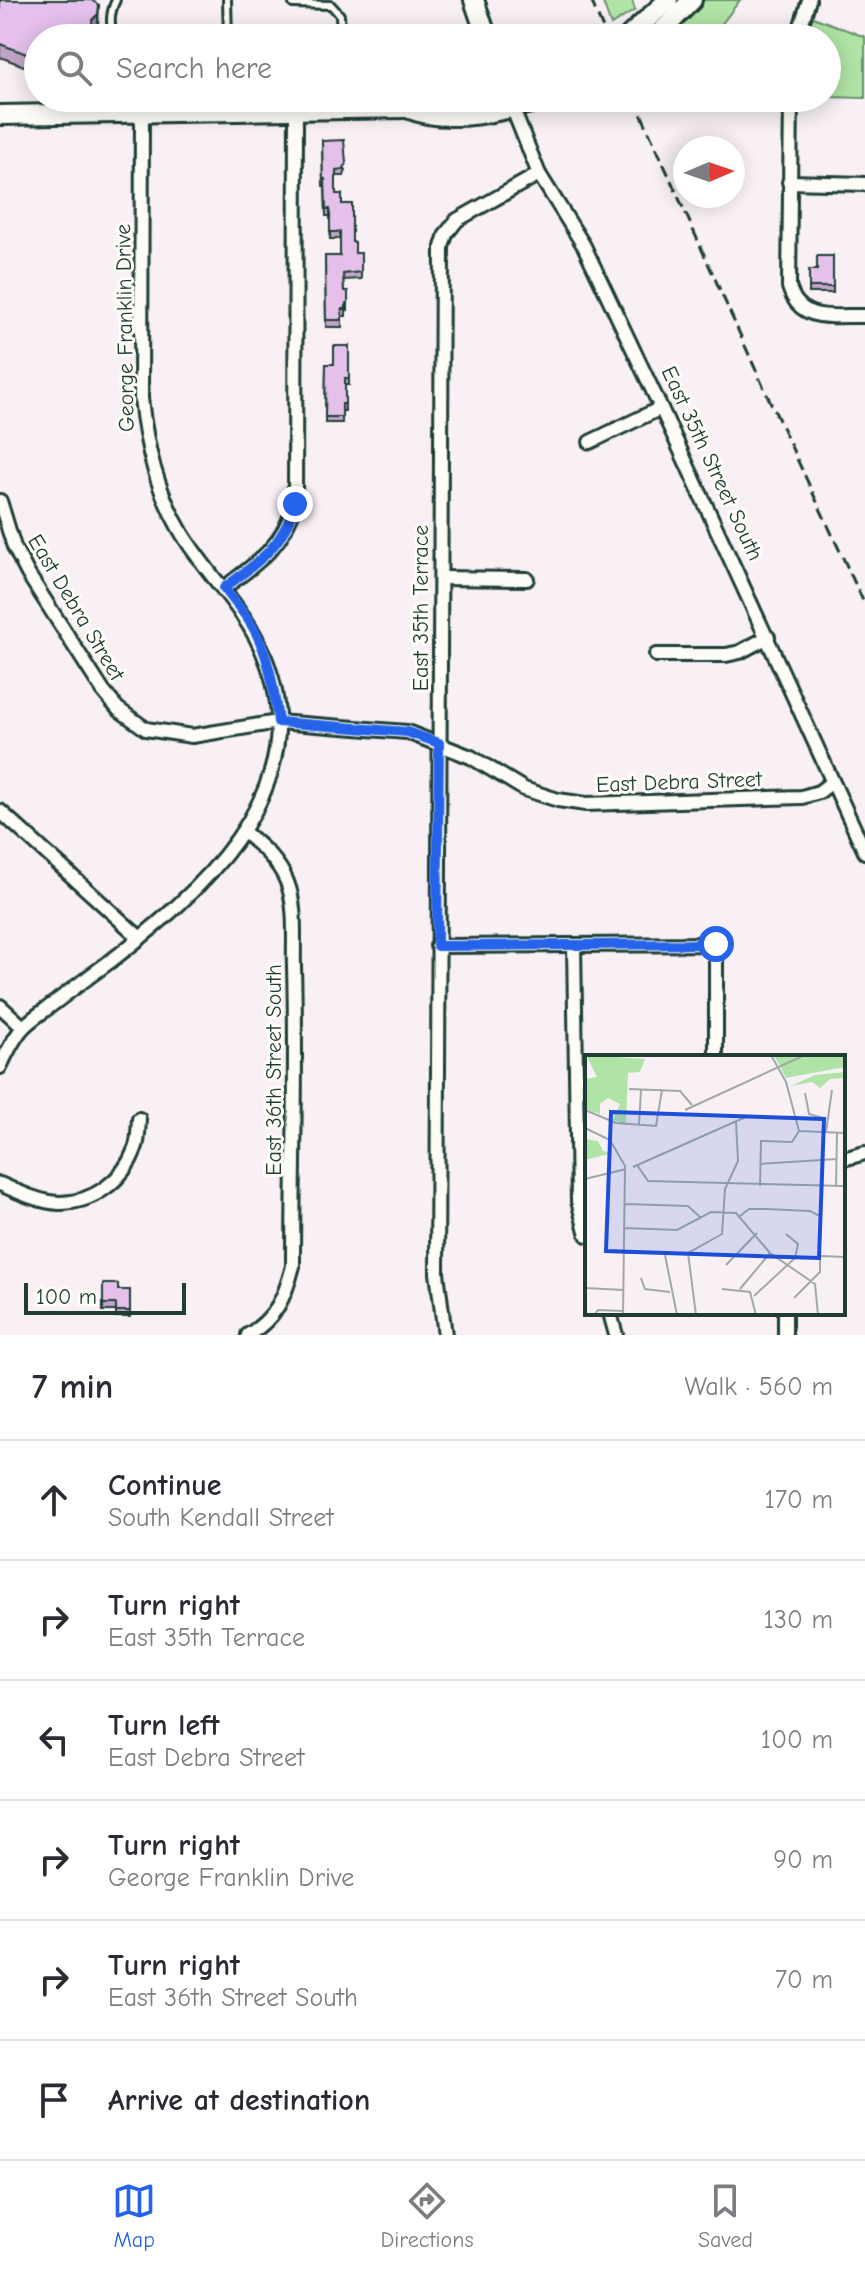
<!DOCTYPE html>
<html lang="en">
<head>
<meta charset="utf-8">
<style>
  body { margin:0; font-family:"Comic Neue",sans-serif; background:#f2f2f3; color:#2b2b33 }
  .compass { position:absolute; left:673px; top:136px; width:72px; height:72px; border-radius:50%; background:#fff; box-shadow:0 4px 20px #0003; rotate:88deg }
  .scale { position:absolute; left:24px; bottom:20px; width:162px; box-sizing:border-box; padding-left:8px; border:4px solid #1f3d34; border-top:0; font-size:22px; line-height:28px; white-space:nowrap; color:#1f3d34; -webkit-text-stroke:6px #fdfcf7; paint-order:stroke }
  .stop { position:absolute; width:24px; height:24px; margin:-18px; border:6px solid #2563eb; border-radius:50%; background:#fff }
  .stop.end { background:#2563eb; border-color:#fff; box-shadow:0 2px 8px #0008 }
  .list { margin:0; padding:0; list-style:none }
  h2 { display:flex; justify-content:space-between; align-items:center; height:104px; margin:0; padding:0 32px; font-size:34px }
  h2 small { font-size:26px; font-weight:400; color:#7c7c81 }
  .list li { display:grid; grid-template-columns:52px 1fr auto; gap:24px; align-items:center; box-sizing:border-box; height:120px; padding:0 32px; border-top:2px solid #e1e1e2 }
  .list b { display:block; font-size:30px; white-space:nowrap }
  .list p { margin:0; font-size:26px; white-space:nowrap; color:#7c7c81 }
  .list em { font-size:26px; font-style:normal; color:#7c7c81 }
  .icon { flex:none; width:44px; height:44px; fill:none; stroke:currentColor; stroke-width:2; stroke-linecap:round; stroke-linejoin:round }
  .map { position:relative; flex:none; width:865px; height:1335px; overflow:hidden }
  .search { position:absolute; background:#fff; box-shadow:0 4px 20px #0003; left:24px; right:24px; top:24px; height:88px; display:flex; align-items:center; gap:20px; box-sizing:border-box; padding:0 28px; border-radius:44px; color:#7c7c81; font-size:30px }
  .sheet { height:824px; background:#fff }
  nav { display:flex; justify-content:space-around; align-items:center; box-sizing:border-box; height:112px; border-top:2px solid #e1e1e2; background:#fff; font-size:22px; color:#7c7c81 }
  nav a { display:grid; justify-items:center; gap:4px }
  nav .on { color:#2563eb }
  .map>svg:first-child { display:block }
</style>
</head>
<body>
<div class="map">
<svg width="865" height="1335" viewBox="0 0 865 1335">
  <rect width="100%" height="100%" fill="#f8f0f5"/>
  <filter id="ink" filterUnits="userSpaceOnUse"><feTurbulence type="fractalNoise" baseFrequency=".0125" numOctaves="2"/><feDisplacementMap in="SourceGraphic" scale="16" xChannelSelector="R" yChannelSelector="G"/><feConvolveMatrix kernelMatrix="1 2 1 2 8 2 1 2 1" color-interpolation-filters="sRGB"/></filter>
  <g filter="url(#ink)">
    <g fill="#b0e4a6" stroke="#68906d" stroke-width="2">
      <polygon points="602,0 632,0 635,10 611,25"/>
      <polygon points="701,0 740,0 711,38 667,38"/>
      <polygon points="813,17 865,37 865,98 827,97 827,38 804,38"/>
    </g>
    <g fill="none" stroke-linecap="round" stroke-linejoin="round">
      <g stroke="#1f3d34" stroke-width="12">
        <g id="lane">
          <polyline points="227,0 228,38"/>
          <polyline points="293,0 293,4 331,5 340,15 341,38"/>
          <path d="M115,38C109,26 110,12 116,0"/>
        </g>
      </g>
      <g stroke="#1f3d34" stroke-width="18">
        <g id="street">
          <polyline points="797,38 809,0"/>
          <path d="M791,98L789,287C800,324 833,315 865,316"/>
          <polyline points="512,107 539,174 584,246 661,408 865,852"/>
          <polyline points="789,182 865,184"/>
          <polyline points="590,442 661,408"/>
          <polyline points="0,501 14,547 28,574 103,691 118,709 146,729 192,736 278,722 407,732 471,757 524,789 558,800 586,804 802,797 819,792 832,782"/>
          <polyline points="441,578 527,579"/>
          <path d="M224,588C258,562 282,548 295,504L296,109"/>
          <polyline points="656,655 726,655 740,652 768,637"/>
          <polyline points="0,811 140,938"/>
          <path d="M244,832C262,847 278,860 287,882C297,907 293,940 294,967C297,1066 293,1166 293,1266C285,1297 276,1318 248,1335"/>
          <polyline points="574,945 578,1201 587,1235"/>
          <polyline points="437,946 716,944 716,1057"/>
          <polyline points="0,1006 23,1027"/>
          <path d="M0,1067C6,1054 12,1041 21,1030C28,1021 40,1014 49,1007C70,991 91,975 112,960C199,893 305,800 272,678C254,614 216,588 183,535C157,492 146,447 141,398L142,112"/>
          <polyline points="843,1159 865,1153"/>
          <path d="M0,1184C19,1192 39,1202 59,1203C93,1203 123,1181 135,1149C139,1140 138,1128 139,1119"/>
          <polyline points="610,1313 616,1335"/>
          <polyline points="785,1313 785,1335"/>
          <polyline points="445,1335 437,1273 442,247 446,234 457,220 539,174"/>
        </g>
      </g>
      <g stroke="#1f3d34" stroke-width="24">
        <g id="secondary">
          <polyline points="474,0 487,38"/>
          <polyline points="627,38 668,0"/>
          <polyline points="655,38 692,0"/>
          <path d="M407,108C449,126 507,110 549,98"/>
          <polyline points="0,115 407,108 477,98"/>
        </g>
      </g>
      <use href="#lane" stroke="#fdfcf7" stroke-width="6"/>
      <use href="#street" stroke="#fdfcf7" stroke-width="12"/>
      <use href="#secondary" stroke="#fdfcf7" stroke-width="18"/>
      <g stroke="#1f3d34" stroke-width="3" stroke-dasharray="12 6" stroke-linecap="butt">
        <polyline points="591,0 607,38"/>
        <polyline points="634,98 763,386 865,605"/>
      </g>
    </g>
    <g fill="#c4a5ca" stroke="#1f3d34" stroke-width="2">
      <polygon points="0,0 99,5 98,27 93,33 38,38 38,69 24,66 0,57"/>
      <polygon points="322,141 346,170 344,176 336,176 336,194 342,204 355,253 361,253 361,279 343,280 344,291 348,291 348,310 346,309 346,316 342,316 342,327 326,327 325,256 340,256 340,239 330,239 330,216 326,216 325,186 323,186"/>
      <polygon points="833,256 833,293 809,293 809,270 817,270"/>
      <polygon points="349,346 349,385 345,385 345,411 342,411 342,423 325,423 326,364 334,364"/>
      <polygon points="103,1284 118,1290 130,1290 130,1317 116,1317 116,1311 103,1311"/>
    </g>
    <polygon fill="#a086a4" stroke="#1f3d34" stroke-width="2" points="98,14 98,27 92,34 92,20"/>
    <g fill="#e4c0eb" stroke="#1f3d34" stroke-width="2">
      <polygon points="0,0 91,0 99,5 98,14 92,20 93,38 38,38 38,56 24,53 0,44"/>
      <polygon points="110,33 113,38 98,38"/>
      <polygon points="344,140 346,163 344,169 336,170 336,194 342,194 342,204 352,204 352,242 355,242 355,253 361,253 361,272 343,274 344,291 348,291 348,303 346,303 346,309 342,309 342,320 326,320 325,256 340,256 340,232 330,232 330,209 326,209 325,179 323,179 322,141"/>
      <polygon points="817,256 833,256 833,287 809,287 809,270 817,270"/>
      <polygon points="334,346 349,346 349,378 345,378 345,404 342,404 342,417 325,417 326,364 334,364"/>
      <polygon points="103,1284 118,1284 118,1290 130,1290 130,1311 116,1311 116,1304 103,1304"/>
    </g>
  </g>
  <g fill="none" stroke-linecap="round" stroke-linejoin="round" filter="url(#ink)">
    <path stroke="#2563eb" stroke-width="10" d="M295,504C282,548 258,562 224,588C233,600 243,611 251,624C269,653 274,688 278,722L407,732L439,743L437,946L716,944"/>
  </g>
  <g text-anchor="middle" stroke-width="6" stroke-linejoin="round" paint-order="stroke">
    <g font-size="22" fill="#1f3d34" stroke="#fdfcf7">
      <text transform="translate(124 328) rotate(-91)" y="8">George Franklin Drive</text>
      <text transform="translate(713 463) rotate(65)" y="8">East 35th Street South</text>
      <text transform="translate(77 607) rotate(59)" y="8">East Debra Street</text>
      <text transform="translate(420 608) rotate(-90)" y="8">East 35th Terrace</text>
      <text transform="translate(679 781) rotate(-2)" y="8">East Debra Street</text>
      <text transform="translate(273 1070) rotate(-90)" y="8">East 36th Street South</text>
    </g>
  </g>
  <g transform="translate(585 1055)">
    <rect width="260" height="260" fill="#f8f0f5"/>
    <path d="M1,0L60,4L55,17L43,18L41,69L28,65L35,49L23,43L15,49V59L0,54V24L12,22ZM189,0H260V12L201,23ZM260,17V23L245,24L235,33L227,27L206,31L230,20ZM0,84L13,86L18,96L28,98L0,105Z" fill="#b0e4a6"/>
    <path fill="none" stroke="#a1a8a8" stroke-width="2" d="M186,0L201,27L214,76M44,34L95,36L107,50M220,38L224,59L241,64M0,55L31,68L71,71L77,35M100,55L220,0M54,70L56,35M0,73L25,85L40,111L38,260M214,76L260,78M241,77L247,35M175,109L252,104M52,110L63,126L260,131M48,112L163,61M0,124L41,114M175,131L176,86L207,87L214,76M251,131L252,78M40,149L103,151L116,163M155,161L164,154H181L225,156L235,161V217L209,243M40,173L92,175L126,157L151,158L185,198L230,229L233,260M39,198H103L137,179L140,134L153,106L151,67M103,198L111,260M80,200L92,260M236,201L260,202M141,210L172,178M56,223L60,234L85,237M0,233L38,235M137,234L165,237L171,260M155,234L185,198M169,241L210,203L213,189L201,179M9,260L13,255L38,256"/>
    <path fill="#1d4ed8" fill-opacity="0.15" stroke="#1d4ed8" stroke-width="4" d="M26,57L239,64L234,203L21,196Z"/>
    <rect width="260" height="260" fill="none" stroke="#1f3d34" stroke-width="4"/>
  </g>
</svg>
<svg class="compass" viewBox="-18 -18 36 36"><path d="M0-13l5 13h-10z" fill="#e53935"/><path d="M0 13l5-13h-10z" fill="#7c7c81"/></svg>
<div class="scale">100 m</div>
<div class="stop" style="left:716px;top:944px"></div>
<div class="stop end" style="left:295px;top:504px"></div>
<div class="search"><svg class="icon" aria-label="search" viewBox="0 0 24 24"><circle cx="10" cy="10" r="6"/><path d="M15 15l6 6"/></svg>Search here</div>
</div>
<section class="sheet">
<h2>7 min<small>Walk · 560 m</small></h2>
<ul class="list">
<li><svg class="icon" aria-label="ahead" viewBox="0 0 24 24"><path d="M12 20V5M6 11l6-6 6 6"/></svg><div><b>Continue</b><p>South Kendall Street</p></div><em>170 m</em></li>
<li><svg class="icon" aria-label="right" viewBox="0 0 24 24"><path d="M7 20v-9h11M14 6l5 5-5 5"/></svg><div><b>Turn right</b><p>East 35th Terrace</p></div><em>130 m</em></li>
<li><svg class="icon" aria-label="left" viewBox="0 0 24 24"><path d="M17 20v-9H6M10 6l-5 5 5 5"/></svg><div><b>Turn left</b><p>East Debra Street</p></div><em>100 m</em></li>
<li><svg class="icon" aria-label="right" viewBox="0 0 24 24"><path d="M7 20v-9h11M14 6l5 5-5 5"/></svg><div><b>Turn right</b><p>George Franklin Drive</p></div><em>90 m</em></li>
<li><svg class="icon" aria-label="right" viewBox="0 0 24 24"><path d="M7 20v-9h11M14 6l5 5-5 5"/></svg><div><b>Turn right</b><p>East 36th Street South</p></div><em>70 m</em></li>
<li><svg class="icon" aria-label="arrive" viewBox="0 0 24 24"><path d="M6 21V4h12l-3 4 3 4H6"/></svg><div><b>Arrive at destination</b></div></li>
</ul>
</section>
<nav>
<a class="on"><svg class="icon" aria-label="map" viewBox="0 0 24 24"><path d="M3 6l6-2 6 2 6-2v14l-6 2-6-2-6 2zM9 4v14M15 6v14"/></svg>Map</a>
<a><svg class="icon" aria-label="directions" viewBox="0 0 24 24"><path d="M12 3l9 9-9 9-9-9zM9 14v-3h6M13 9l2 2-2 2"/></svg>Directions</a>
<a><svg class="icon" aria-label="saved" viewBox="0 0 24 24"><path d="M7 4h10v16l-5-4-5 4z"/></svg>Saved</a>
</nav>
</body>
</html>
